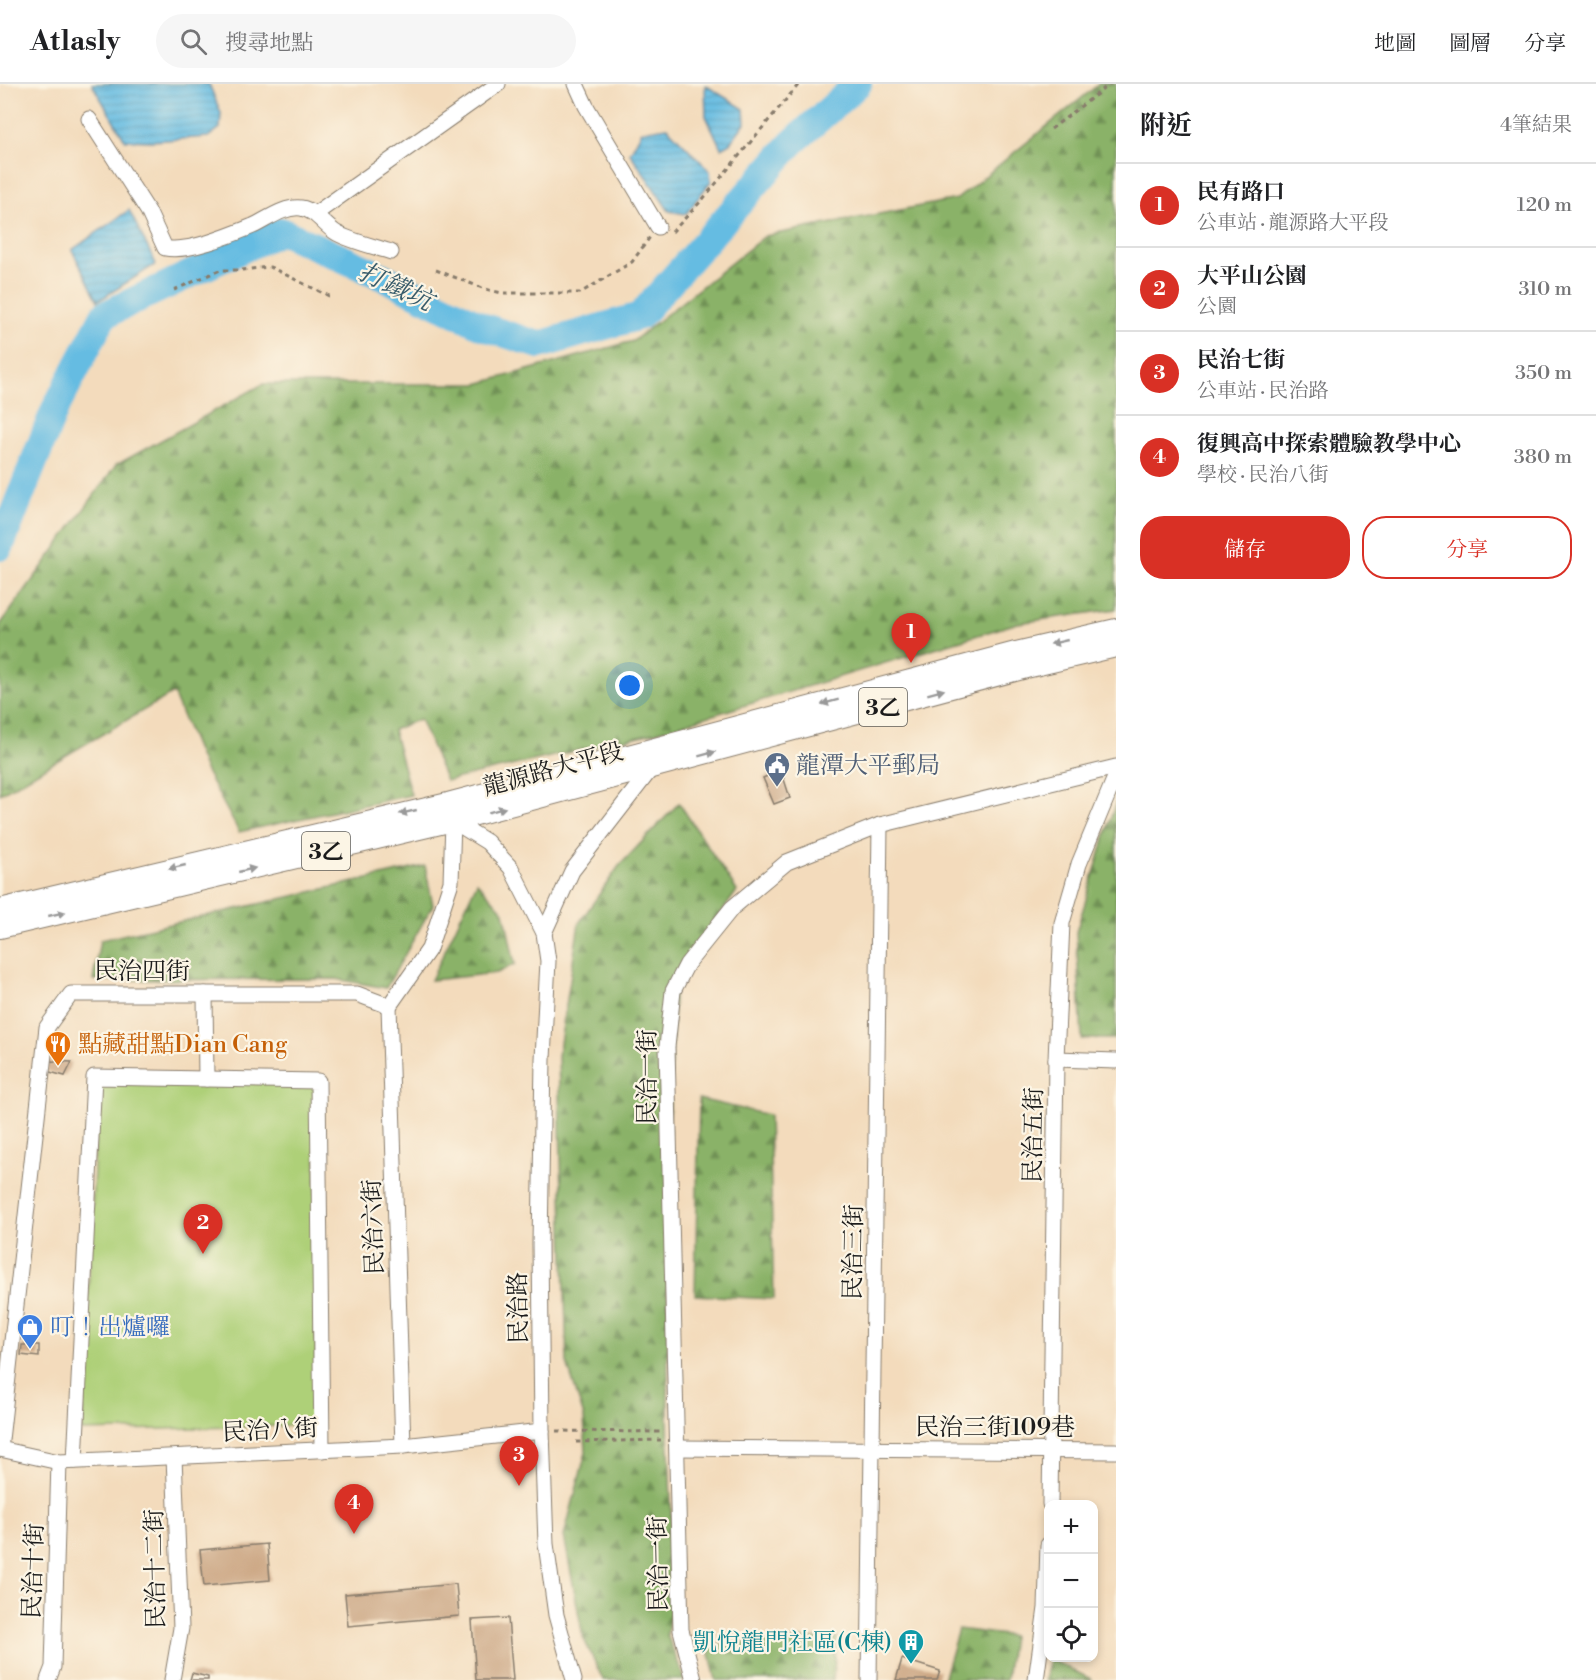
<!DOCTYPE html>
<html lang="zh-TW">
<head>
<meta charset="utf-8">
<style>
  body { margin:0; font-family:"Libre Bodoni","Noto Serif TC",serif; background:#f6f6f6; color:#202124 }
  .controls { position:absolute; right:18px; bottom:18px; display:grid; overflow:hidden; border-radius:12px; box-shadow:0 3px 9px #0003 }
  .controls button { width:54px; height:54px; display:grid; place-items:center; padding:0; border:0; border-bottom:2px solid #e0e0e0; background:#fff; color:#202124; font:30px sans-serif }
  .you { position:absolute; left:630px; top:602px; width:21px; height:21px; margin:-15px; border:4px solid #fff; border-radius:50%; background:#1a73e8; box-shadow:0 0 0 9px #1a73e833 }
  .badge { display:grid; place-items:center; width:39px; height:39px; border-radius:50%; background:#d93025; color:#fff; font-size:20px; font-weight:700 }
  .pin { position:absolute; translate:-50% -50px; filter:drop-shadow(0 2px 3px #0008) }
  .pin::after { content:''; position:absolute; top:32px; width:21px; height:18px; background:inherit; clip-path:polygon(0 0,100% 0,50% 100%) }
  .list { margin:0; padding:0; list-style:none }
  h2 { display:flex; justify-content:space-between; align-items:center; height:78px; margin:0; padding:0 24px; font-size:26px }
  h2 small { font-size:20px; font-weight:400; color:#757577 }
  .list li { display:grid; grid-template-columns:39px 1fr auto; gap:18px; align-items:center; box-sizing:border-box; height:84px; padding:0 24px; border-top:2px solid #e0e0e0 }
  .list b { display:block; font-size:22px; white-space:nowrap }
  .list p { margin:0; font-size:20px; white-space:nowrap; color:#757577 }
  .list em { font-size:20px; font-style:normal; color:#757577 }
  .actions { display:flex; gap:12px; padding:18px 24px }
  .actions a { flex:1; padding:14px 0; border:2px solid #d93025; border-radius:24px; text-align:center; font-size:21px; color:#d93025 }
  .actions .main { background:#d93025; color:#fff }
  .icon { flex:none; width:33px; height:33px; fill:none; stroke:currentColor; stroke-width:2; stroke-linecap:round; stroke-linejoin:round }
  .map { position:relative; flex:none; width:1116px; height:1596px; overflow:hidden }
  header { display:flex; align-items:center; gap:36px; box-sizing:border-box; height:84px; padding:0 30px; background:#fff; border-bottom:2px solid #e0e0e0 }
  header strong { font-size:28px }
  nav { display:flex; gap:33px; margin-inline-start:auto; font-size:21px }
  .search { width:420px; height:54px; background:#f6f6f6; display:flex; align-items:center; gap:15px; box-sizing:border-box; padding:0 21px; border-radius:33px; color:#757577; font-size:22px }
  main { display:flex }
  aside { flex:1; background:#fff }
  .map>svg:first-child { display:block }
</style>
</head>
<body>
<header>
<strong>Atlasly</strong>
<div class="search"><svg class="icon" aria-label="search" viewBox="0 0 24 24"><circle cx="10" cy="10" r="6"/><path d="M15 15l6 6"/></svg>搜尋地點</div>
<nav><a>地圖</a><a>圖層</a><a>分享</a></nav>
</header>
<main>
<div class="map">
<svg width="1116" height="1596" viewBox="0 0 1116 1596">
  <defs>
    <pattern id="forest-firs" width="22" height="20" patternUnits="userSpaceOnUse" patternTransform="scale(1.5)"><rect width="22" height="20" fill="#8ab268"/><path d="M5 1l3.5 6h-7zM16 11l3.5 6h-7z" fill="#709055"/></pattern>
    <pattern id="water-rules" width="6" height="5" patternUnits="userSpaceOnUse" patternTransform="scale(1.5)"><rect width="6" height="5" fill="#65bce2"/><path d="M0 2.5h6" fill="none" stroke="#57a1c1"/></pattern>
  </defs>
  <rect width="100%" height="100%" fill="#fcf5e5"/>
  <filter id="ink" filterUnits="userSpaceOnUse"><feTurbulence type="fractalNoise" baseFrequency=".0167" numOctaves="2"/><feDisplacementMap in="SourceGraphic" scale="12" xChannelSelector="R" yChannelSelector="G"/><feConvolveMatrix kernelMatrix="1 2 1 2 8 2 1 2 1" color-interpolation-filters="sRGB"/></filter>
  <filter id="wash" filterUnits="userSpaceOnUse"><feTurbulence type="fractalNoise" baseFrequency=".008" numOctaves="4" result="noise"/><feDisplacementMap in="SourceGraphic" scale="24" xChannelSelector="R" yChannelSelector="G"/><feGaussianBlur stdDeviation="1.35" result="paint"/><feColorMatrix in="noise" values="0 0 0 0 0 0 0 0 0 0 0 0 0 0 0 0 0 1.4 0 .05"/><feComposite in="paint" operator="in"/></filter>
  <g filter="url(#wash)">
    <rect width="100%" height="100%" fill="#f3dbbc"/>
    <g fill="url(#forest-firs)" stroke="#536742" stroke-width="1.5">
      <polygon points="1099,0 1116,0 1116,525 1018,539 653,649 446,697 420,635 393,646 411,711 239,748 204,684 173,609 0,710 0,541 116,381 263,300 477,300 633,257 765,152 957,115"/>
      <polygon points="1116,717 1116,955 1082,955 1076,848"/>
      <polygon points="679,719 737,807 675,893 667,1083 668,1338 674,1504 667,1551 685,1596 603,1596 583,1553 564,1452 586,1368 584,1333 567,1279 558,972 579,839 619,782"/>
      <polygon points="425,782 433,821 386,904 336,895 93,896 100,856"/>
      <polygon points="477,798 504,828 515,880 497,889 431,896"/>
      <polygon points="699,1015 769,1031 774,1215 695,1211"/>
      <polygon points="958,1545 1012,1552 1006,1596 943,1596"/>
      <polygon points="837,1553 833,1596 716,1596 708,1561"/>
      <polygon points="1049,1575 1093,1596 1045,1596"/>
    </g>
    <polygon fill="#aed078" stroke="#65764a" stroke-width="1.5" points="98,997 316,999 316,1341 82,1347"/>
    <g fill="url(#water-rules)" stroke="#406c7f" stroke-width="1.5">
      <polygon points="92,0 209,0 221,29 220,44 208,53 151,57 125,56"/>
      <polygon points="705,1 744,25 745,39 730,59 721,64 706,32"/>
      <polygon points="667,43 710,87 711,97 686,130 669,127 630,69 642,47"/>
      <polygon points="129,126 156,180 98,217 72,166"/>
    </g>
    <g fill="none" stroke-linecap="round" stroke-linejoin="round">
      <polyline stroke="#65bce2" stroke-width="28" points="0,463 55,325 104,231 281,147 377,190 484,243 539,261 640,232 792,59 858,0"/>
    </g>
    <g id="blocks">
      <g fill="#cba582">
        <polygon points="781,686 790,714 774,720 763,694"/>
        <polygon points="47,977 72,978 65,992 46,987"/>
        <polygon points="22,1261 39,1261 39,1273 21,1271"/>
        <polygon points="267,1460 270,1496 204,1502 200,1466"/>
        <polygon points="456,1500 459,1532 348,1542 345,1510"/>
        <polygon points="508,1534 513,1596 476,1596 472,1536"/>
        <polygon points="902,1575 940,1587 937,1596 896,1596"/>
        <polygon points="192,1589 208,1593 208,1596 190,1596"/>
      </g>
    </g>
  </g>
  <g filter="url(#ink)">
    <use href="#blocks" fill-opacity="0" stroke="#887c6c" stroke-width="1.5"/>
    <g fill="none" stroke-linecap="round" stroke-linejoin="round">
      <g stroke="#887c6c" stroke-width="17">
        <g id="minor">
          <polyline points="576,0 586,22 658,143"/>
          <path d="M89,35L148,127L165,164C188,169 231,151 253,142C268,135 284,122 301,124C315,126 323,140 335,148C347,156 376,163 391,168"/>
          <polyline points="315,130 498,0"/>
          <polyline points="451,731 453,737 487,758 511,784 544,849 548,877 543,975 540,1160 542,1347 546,1460 556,1531 574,1596"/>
          <polyline points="544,849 572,787 651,685 650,679"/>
          <polyline points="205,910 206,995"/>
          <polyline points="389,922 403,1362"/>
          <polyline points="389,922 429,865 451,798 453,737"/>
          <polyline points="1056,975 1116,977"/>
          <polyline points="678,1364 1116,1367"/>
          <polyline points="0,1365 47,943 71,910 357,910 389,922"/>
          <polyline points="0,1365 59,1378 403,1362 542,1347"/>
          <polyline points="75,1377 94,993 318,997 322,1366"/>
          <polyline points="1050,1420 1056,975 1062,839 1079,780 1116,691"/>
          <polyline points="48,1596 53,1583 59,1378"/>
          <polyline points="172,1596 181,1544 174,1373"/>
          <polyline points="694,1596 681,1546 667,963 673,907 687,880 732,824 787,778 880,741 1116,683"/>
          <polyline points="869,1596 880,741"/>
          <polyline points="1036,1596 1046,1524 1048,1461"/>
        </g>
      </g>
      <g stroke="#887c6c" stroke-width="22">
        <g id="major">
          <polyline points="0,825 448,719 1016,568 1116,545"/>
          <polyline points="0,844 453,737 1026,584 1116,563"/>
        </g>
      </g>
      <g stroke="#887c6c" stroke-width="3" stroke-dasharray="4.5 4.5" stroke-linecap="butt">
        <polyline points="1051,45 1110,0"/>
        <polyline points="672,148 703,115 799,0"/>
        <polyline points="436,186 485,205 502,209 580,209 632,178 650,153"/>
        <polyline points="174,206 220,186 241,186 270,183 331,213"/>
        <polyline points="556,1347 663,1348"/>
        <polyline points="576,1358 661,1356"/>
      </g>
      <use href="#minor" stroke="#fff" stroke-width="15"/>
      <use href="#major" stroke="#fff" stroke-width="20"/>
    </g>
    <defs><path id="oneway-solid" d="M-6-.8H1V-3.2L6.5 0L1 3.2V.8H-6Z" transform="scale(1.5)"/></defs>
    <g fill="#999">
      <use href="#oneway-solid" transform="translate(1059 558) rotate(167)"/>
      <use href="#oneway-solid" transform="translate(936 608) rotate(-15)"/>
      <use href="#oneway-solid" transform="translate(830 618) rotate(165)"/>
      <use href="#oneway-solid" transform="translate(707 670) rotate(-15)"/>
      <use href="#oneway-solid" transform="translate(497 726) rotate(-15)"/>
      <use href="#oneway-solid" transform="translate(408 728) rotate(167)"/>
      <use href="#oneway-solid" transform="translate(177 783) rotate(167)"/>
      <use href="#oneway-solid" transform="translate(247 786) rotate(-13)"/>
      <use href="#oneway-solid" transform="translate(57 830) rotate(-13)"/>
    </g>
  </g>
  <defs>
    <g id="civic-pin" transform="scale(1.35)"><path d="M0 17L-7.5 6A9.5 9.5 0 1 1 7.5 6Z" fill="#5c6f8a" stroke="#fcf5e5"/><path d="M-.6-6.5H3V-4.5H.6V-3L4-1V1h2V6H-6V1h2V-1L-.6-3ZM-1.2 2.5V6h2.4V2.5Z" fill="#fff"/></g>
    <g id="restaurant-pin" transform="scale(1.35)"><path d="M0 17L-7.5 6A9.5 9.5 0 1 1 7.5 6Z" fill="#e8710a" stroke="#fcf5e5"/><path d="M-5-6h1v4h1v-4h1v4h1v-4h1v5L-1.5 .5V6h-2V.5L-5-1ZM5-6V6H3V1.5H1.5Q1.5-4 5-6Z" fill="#fff"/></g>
    <g id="shop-pin" transform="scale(1.35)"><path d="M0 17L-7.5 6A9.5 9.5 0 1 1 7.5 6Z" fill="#3f7fe0" stroke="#fcf5e5"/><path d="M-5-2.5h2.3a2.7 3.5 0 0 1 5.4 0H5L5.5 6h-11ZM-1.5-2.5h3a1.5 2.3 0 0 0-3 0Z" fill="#fff"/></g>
    <g id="building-pin" transform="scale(1.35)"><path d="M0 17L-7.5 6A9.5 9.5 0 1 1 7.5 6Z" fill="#0f9aa8" stroke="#fcf5e5"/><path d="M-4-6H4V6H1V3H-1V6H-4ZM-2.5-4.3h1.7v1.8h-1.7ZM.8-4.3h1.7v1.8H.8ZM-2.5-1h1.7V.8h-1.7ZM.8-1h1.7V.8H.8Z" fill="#fff"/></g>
  </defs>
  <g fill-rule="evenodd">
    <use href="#civic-pin" x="777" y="681"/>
    <use href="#restaurant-pin" x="58" y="960"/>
    <use href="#shop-pin" x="30" y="1243"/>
    <use href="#building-pin" x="911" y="1558"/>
  </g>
  <g text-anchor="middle" stroke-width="4.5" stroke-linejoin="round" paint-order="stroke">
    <g fill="#fcf5e5" stroke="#5f5d58" stroke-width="1.5">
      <rect x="859" y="604" width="48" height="38" rx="4.5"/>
      <rect x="302" y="748" width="48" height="38" rx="4.5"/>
    </g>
    <g font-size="22" font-weight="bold" fill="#1c1c1c">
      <text x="883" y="631">3乙</text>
      <text x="326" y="775">3乙</text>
    </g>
    <g font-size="24" fill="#4e5e75" stroke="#fcf5e5" text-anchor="start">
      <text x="796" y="689">龍潭大平郵局</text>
    </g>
    <g font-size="24" fill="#1c1c1c" stroke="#fcf5e5">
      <text transform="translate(553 685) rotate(-15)" y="8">龍源路大平段</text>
      <text x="142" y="895">民治四街</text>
      <text transform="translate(647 993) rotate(-90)" y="8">民治一街</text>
      <text transform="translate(1033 1051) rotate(-89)" y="8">民治五街</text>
      <text transform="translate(373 1143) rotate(-92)" y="8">民治六街</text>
      <text transform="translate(853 1168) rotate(-89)" y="8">民治三街</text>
      <text transform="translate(518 1224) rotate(-91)" y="8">民治路</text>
      <text x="995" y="1351">民治三街109巷</text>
      <text transform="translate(270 1346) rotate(-3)" y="8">民治八街</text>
      <text transform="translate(658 1480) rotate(-91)" y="8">民治一街</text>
      <text transform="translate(155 1485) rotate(-91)" y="8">民治十二街</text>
      <text transform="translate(33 1487) rotate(-88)" y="8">民治十街</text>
    </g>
    <g font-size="24" fill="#c56008" stroke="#fcf5e5" text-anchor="start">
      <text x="78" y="968">點藏甜點Dian Cang</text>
    </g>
    <g font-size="24" fill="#366cbe" stroke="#fcf5e5" text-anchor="start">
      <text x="50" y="1251">叮！出爐囉</text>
    </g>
    <g font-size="24" fill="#0d838f" stroke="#fcf5e5" text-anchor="end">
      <text x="892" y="1566">凱悅龍門社區(C棟)</text>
    </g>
    <g font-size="26" font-style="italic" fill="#395c6b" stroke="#fcf5e5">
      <text transform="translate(396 202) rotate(25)" y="9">打鐵坑</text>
    </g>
  </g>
</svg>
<div class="controls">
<button>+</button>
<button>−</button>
<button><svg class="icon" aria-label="locate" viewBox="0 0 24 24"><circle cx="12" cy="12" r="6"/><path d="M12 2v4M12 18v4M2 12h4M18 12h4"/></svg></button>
</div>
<div class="you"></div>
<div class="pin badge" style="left:911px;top:579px">1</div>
<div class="pin badge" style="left:203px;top:1170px">2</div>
<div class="pin badge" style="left:519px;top:1402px">3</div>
<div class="pin badge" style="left:354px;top:1450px">4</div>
</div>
<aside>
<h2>附近<small>4筆結果</small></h2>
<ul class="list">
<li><span class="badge">1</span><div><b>民有路口</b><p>公車站 · 龍源路大平段</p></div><em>120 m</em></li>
<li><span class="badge">2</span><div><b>大平山公園</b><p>公園</p></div><em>310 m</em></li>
<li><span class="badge">3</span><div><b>民治七街</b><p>公車站 · 民治路</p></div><em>350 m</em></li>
<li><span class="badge">4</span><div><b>復興高中探索體驗教學中心</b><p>學校 · 民治八街</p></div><em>380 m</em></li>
</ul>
<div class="actions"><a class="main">儲存</a><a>分享</a></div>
</aside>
</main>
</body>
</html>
